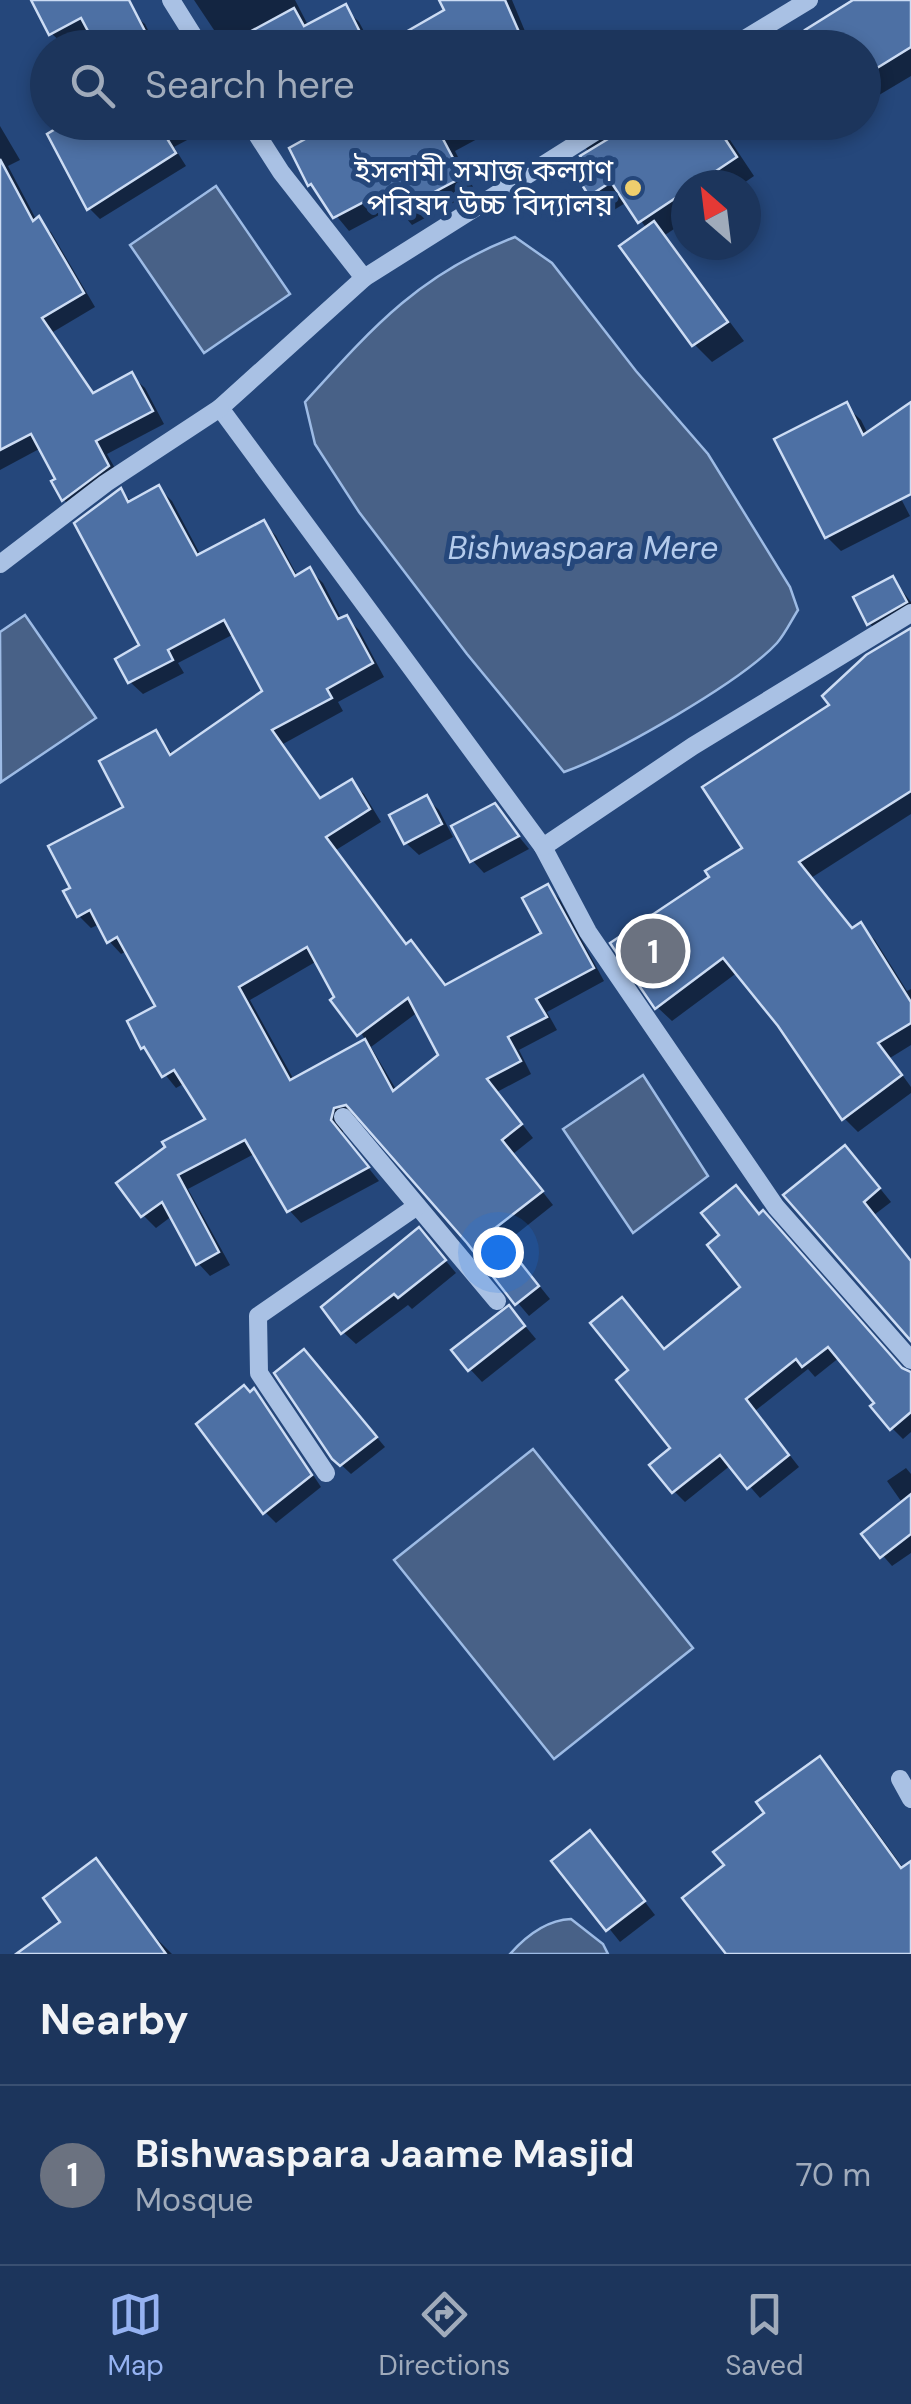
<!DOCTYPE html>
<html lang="en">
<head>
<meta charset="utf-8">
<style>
  body { margin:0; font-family:"DM Sans","Noto Sans Bengali",sans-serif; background:#294065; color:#f1f3f6 }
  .compass { position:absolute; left:671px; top:170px; width:90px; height:90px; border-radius:50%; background:#1c355c; box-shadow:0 5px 15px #0003; rotate:332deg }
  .you { position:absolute; left:498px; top:1252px; width:35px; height:35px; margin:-25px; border:8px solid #fff; border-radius:50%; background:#1a73e8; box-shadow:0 0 0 15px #1a73e833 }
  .badge { display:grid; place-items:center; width:65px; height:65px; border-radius:50%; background:#95b2f1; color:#fff; font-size:32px; font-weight:700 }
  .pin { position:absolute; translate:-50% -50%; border:5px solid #fff; box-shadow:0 2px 10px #0006 }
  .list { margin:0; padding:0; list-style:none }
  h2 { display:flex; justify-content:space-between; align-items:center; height:130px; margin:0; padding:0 40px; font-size:42px }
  h2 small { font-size:32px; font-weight:400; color:#a0abbb }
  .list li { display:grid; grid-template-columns:65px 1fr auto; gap:30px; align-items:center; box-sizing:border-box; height:180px; padding:0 40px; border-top:2px solid #3a5072 }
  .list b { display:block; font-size:38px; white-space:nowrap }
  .list p { margin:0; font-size:32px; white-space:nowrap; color:#a0abbb }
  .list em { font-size:32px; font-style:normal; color:#a0abbb }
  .icon { flex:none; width:55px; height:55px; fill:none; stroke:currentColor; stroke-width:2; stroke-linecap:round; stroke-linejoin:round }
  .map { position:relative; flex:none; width:911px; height:1954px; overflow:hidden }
  .search { position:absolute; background:#1c355c; box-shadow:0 5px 15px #0003; left:30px; right:30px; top:30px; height:110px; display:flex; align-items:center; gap:25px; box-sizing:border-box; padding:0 35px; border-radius:55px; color:#a0abbb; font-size:38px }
  .sheet { height:310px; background:#1c355c }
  nav { display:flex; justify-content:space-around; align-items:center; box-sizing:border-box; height:140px; border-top:2px solid #3a5072; background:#1c355c; font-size:28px; color:#a0abbb }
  nav a { display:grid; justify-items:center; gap:5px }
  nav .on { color:#95b2f1 }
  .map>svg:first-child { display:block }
</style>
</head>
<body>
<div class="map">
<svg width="911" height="1954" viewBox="0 0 911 1954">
  <rect width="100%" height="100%" fill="#25477b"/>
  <g fill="#486187" stroke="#9dbbe5" stroke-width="2.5">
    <polygon points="216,186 290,294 204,353 130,245"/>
    <path d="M515,237L552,263L636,371L708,454L790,587L798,610C791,621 785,634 777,643C741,682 615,754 564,772L467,654L359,512L315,444L305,402C372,328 419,274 515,237Z"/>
    <polygon points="25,615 96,718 1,782 0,632"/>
    <polygon points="643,1075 708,1176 633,1233 563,1129"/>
    <polygon points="533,1449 693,1648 554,1759 394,1560"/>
    <path d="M571,1919L603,1944L608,1954H510C526,1936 546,1920 571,1919Z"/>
  </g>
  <g fill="#0007" fill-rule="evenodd">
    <polygon points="35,0 115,0 145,24 157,48 100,48 90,30 63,44 51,33"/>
    <polygon points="194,0 295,0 309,27 345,8 359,22 373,48 226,48"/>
    <polygon points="442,0 512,0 532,48 382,48 447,11"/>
    <polygon points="858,0 911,0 911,76 864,104 864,48"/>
    <polygon points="606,39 614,48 592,48"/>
    <polygon points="73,122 221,122 174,147 186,166 100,219 89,208"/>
    <polygon points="341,122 502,122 503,125 455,151 475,191 412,225 396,206 349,231 310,184"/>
    <polygon points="564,122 750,122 728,137 754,176 741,185 686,185 686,221 665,235 744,341 712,362 694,344 647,229 627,202 609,213 591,195 575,170 587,162 590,153"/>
    <polygon points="0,126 20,160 8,166 37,221 51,232 95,307 53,332 96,395 132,376 145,388 164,424 107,454 121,479 76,512 64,500 58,480 41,448 0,470"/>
    <polygon points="911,405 911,484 898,493 910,516 841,551 827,537 846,406 861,420 868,434"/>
    <path d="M159,488L172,501L201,556L264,523L276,536L298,577L310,570L323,583L342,620L347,618L359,630L384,677L338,702L343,711L283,744L322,800L351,782L364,794L381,822L336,850L407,946L411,943L423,955L447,987L544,934L548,887L560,900L604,981L547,1012L557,1030L519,1050L531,1074L497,1092L533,1138L513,1154L553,1205L505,1243L550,1299L529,1316L360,1117L346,1120L342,1135L379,1181L301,1223L289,1210L256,1153L188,1189L230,1265L210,1276L198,1263L172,1216L156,1228L143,1215L208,1120L185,1083L176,1088L143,1047L159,1007L127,951L121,954L109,941L100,924L91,928L79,916L73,889L126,808L156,733L174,756L265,692L234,634L178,663L184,673L143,694L130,682L143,646L121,491L132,502ZM317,961L366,1041L294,1080L250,1000ZM418,1012L441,1055L397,1091L371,1047Z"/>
    <polygon points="893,579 911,602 911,618 882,636 869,623"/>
    <polygon points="911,631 911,814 811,878 853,930 861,926 875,940 907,991 911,989 911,1045 890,1058 911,1087 911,1093 858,1132 844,1118 780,1024 738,972 672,1021 657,1007 712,878 745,849 833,705"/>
    <polygon points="426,798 439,810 453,837 419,855 406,843 392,816"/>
    <polygon points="494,806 529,849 484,873 472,860"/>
    <polygon points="857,1160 891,1202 874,1215 862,1280"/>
    <polygon points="760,1216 903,1372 911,1374 911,1432 903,1439 892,1428 877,1403 840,1357 815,1377 808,1369 755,1411 799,1467 760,1498 731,1465 685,1502 674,1491 674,1449 631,1371 665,1351 744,1288"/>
    <polygon points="431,1243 456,1273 412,1309 408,1305 356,1344 343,1332"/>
    <polygon points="521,1321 536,1339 482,1382 470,1369"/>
    <polygon points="254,1392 265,1402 321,1487 276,1523 265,1512 250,1395"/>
    <polygon points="349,1404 385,1447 351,1474 334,1458"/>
    <polygon points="906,1468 911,1474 911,1553 892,1566 864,1534 903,1504 887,1481"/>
    <polygon points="820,1759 835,1774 904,1869 911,1864 911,1954 729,1954 728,1866 767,1813"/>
    <polygon points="602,1846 655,1915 620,1942 555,1861"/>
    <polygon points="96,1862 153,1935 172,1954 20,1954 64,1922"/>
  </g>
  <g fill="#4d70a4" stroke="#ccdcf4" stroke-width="2.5" fill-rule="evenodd">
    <polygon points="31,0 129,0 149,39 133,48 97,48 81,18 49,35"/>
    <polygon points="439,0 505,0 526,48 378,48 444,10"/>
    <polygon points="853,0 911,0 911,47 864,76 864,48 816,48 805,30"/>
    <polygon points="346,4 368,48 220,48 294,8 304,26"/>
    <polygon points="67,122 157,122 176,153 87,210 47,134"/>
    <polygon points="336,122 434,122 463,177 396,212 385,191 333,218 311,184 308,186 289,148"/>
    <polygon points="623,122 714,122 737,157 695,185 686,185 686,191 638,223 611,182 589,196 572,169 584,162 580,156 618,133"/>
    <polygon points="0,159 33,221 39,216 84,293 42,318 93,393 132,372 153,411 96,441 109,466 62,501 51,481 55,479 31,434 0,450"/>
    <polygon points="654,221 728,322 692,346 619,246"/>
    <polygon points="847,402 863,435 911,402 911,494 825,538 774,439"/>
    <path d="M159,485L197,555L264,520L295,576L310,567L338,619L347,615L373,663L327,689L332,698L272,730L320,798L352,779L370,809L326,837L406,944L411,940L445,985L541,933L522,898L548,884L594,968L536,999L547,1017L508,1037L521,1061L487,1079L522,1124L502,1140L543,1191L494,1229L539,1286L515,1305L467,1243L346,1105L334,1108L331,1120L369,1167L287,1212L245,1140L178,1175L219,1252L196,1265L162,1202L141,1217L116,1183L165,1147L162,1142L205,1119L174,1070L162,1077L144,1047L141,1049L127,1021L155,1006L117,937L107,943L90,910L77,917L63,891L70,888L48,846L123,807L99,761L156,730L170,755L262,691L224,620L168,650L173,660L128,683L115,659L139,645L74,523L121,488L128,502ZM307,947L334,997L330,1000L357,1036L408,998L438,1055L393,1091L365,1039L290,1080L239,987Z"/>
    <polygon points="893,576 907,602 867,625 853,597"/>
    <polygon points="911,628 911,791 799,862 852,928 861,922 911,1002 911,1023 878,1043 902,1075 842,1120 778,1026 723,958 655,1009 610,943 709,877 705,871 742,848 702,787 829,705 822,696 866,655"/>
    <polygon points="427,795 442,824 404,844 389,815"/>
    <polygon points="495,803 519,836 470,862 451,826"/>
    <polygon points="845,1145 880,1188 864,1202 911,1261 911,1341 783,1195"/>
    <polygon points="736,1185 759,1214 763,1210 902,1368 911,1372 911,1412 890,1430 870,1406 874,1403 828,1347 802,1367 796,1359 746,1399 789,1455 747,1489 720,1455 672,1493 649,1465 670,1448 616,1380 628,1370 590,1323 622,1297 664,1349 740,1287 707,1245 719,1235 701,1213"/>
    <polygon points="419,1227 446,1260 398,1298 394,1294 341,1334 321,1307"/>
    <polygon points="509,1305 525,1326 468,1371 451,1350"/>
    <polygon points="304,1349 377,1437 340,1466 332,1459 274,1373"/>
    <polygon points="244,1385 250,1392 254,1388 312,1475 263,1514 196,1424"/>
    <polygon points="911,1494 911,1534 880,1558 861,1534"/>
    <polygon points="820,1756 901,1868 911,1861 911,1954 726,1954 682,1898 724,1865 713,1852 764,1813 756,1802"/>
    <polygon points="590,1830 645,1901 606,1931 551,1861"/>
    <polygon points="96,1858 166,1954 16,1954 60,1922 43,1898"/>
  </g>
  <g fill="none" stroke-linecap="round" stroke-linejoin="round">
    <g stroke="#a9c1e4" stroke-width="18">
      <polyline points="171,0 201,48"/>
      <polyline points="730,48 809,0"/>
      <polyline points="249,122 281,172 364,278 611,122"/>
      <polyline points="364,278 220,408 543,847 588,932 776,1207 911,1360"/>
      <polyline points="0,564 106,483 220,408"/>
      <polyline points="543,847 693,746 911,613"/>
      <polyline points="343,1117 497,1301"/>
      <polyline points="326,1473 259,1373 258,1316 417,1206"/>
      <polyline points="900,1779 911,1799"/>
    </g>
  </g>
  <circle fill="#eece6d" stroke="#25477b" stroke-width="4" cx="633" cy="188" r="10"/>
  <g text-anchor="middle" stroke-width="10" stroke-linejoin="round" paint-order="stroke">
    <g font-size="30" fill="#fff" stroke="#25477b" text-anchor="end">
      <text x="613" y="181">ইসলামী সমাজ কল্যাণ<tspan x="613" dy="34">পরিষদ উচ্চ বিদ্যালয়</tspan></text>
    </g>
    <g font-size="32" font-style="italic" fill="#b4cbec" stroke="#25477b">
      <text x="583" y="559">Bishwaspara Mere</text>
    </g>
  </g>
</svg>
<svg class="compass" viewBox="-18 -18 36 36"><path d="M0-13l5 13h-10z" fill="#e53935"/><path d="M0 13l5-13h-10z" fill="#a0abbb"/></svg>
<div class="you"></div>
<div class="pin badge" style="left:653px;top:951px;background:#6b7280">1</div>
<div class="search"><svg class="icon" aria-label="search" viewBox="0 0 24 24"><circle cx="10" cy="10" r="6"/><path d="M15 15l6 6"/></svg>Search here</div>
</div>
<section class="sheet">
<h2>Nearby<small></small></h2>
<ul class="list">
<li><span class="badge" style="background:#6b7280">1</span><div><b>Bishwaspara Jaame Masjid</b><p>Mosque</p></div><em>70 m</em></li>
</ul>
</section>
<nav>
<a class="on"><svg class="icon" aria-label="map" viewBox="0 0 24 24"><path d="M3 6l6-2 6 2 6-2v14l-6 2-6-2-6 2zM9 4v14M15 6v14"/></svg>Map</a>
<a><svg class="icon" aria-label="directions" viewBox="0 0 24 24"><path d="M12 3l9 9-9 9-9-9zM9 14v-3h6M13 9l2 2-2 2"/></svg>Directions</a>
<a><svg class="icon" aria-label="saved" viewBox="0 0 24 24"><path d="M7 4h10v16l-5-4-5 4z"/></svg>Saved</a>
</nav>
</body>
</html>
